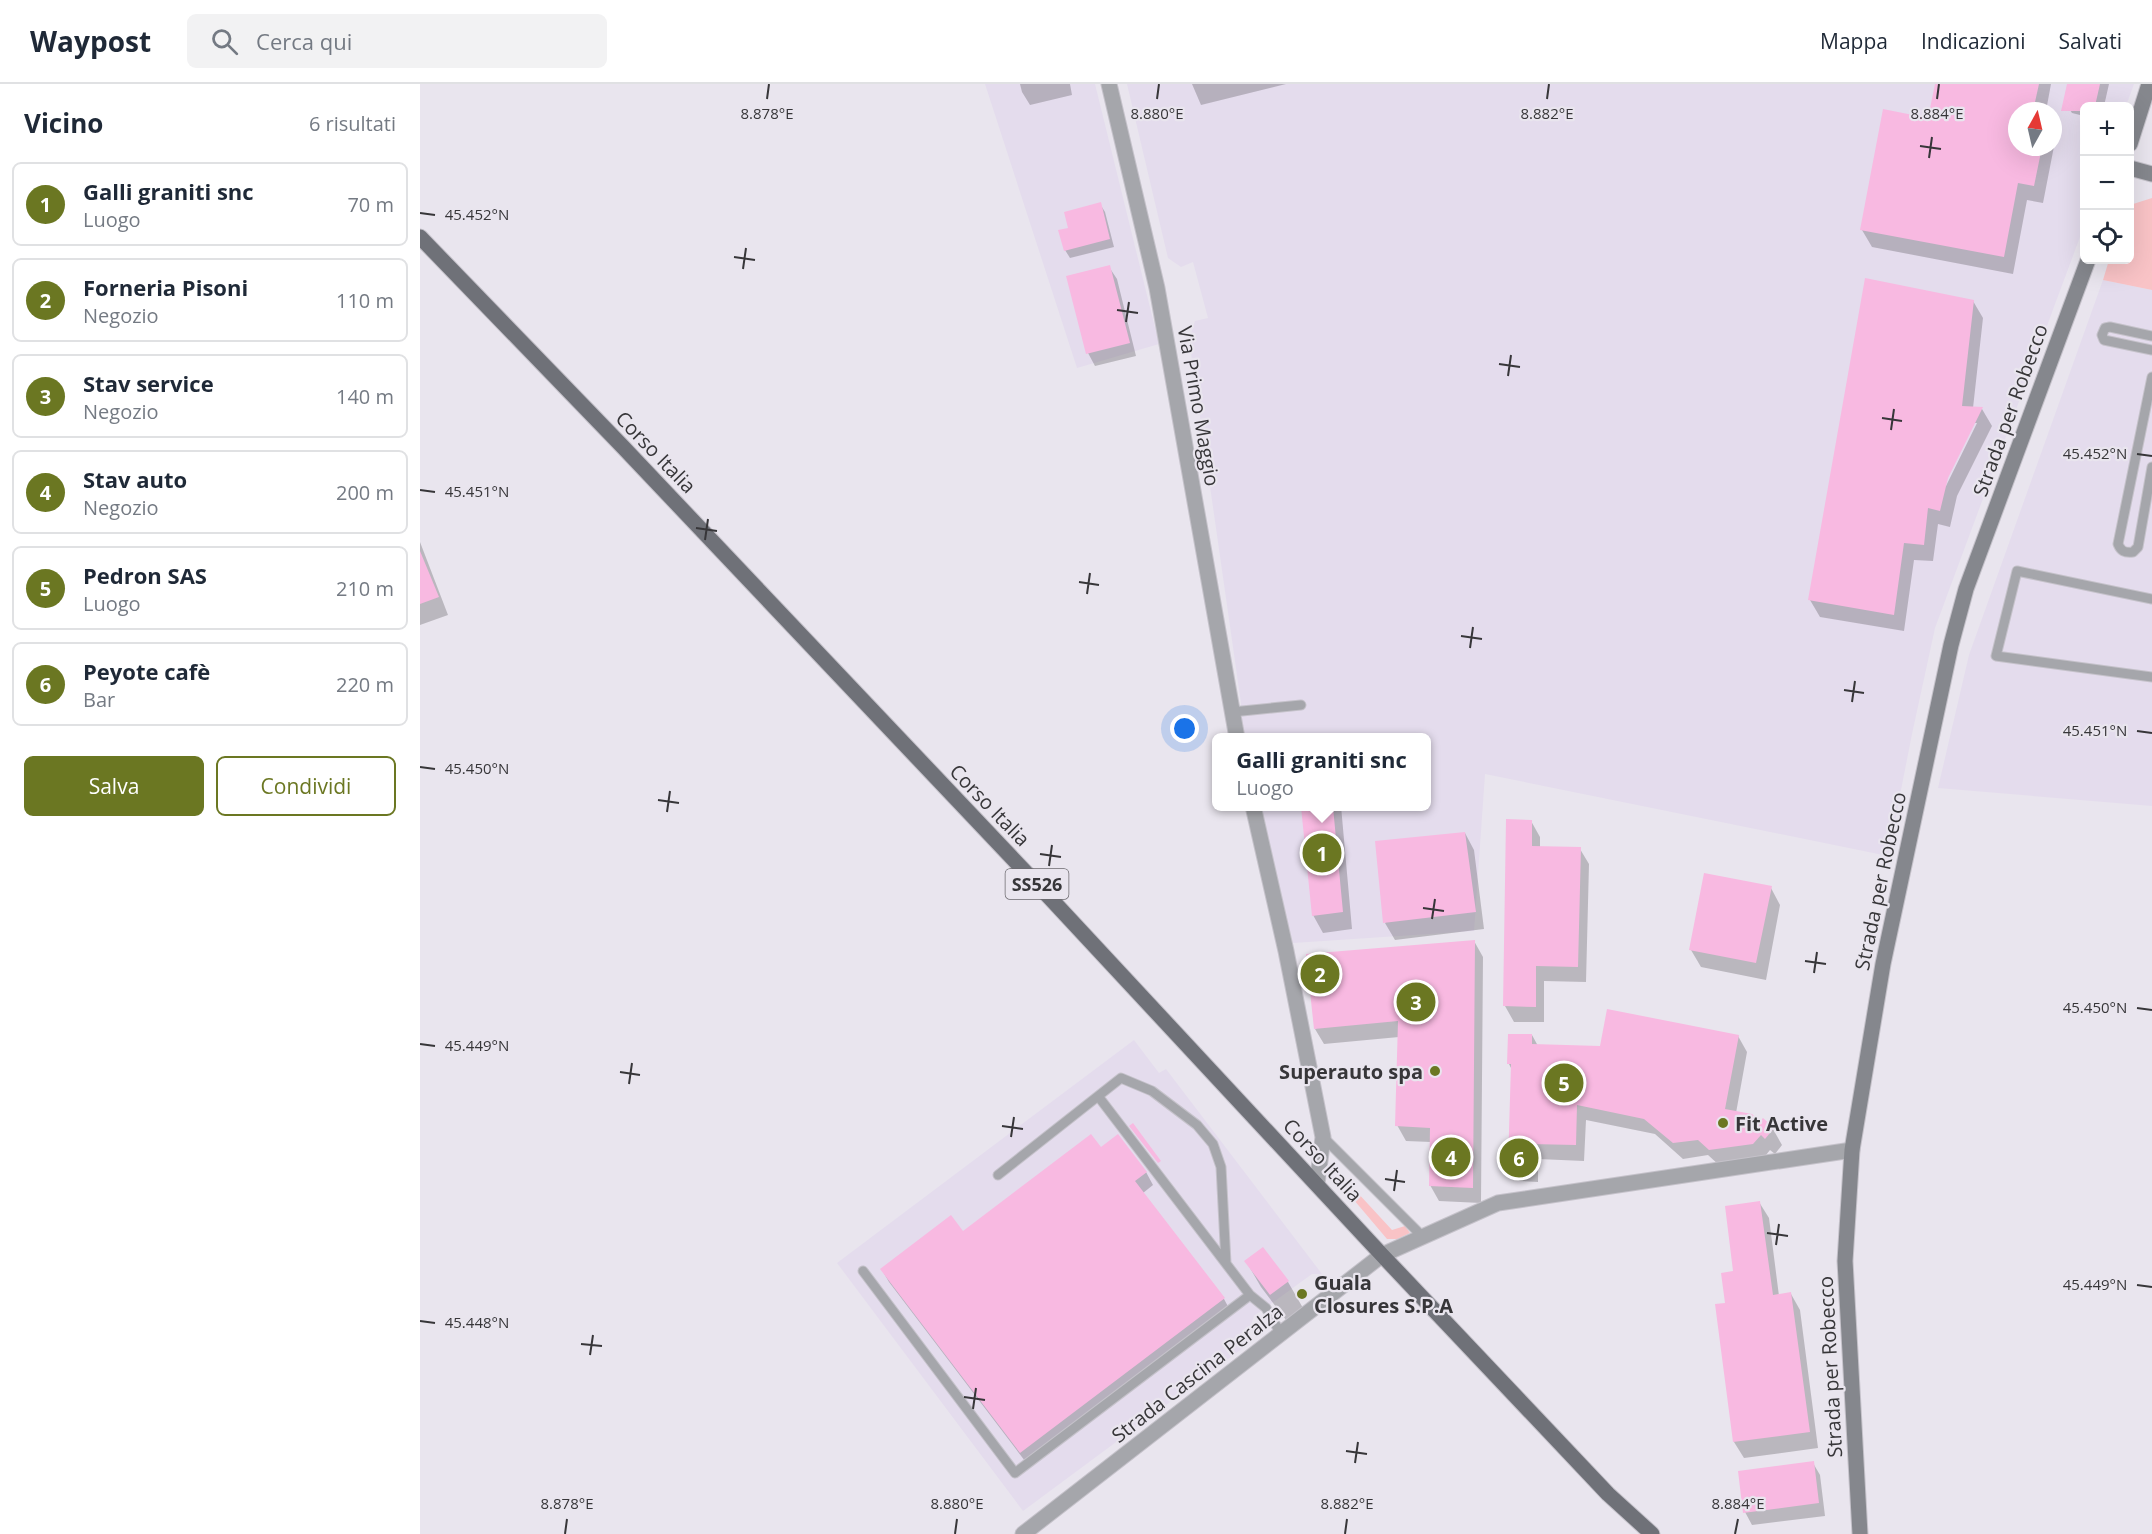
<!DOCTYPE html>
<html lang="it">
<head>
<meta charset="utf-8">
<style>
  :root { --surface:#fff; --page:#f2f2f3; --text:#1f2937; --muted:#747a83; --line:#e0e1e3; --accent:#6b7722 }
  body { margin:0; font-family:"Open Sans",sans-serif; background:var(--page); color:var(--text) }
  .controls { position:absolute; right:18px; top:18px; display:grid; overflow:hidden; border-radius:9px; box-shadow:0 6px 24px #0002 }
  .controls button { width:54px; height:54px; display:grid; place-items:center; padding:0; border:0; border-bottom:2px solid var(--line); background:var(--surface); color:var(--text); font:30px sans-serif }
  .compass { position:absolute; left:1588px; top:18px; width:54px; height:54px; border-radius:50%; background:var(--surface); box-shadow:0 6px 24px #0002; rotate:8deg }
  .you { position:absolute; left:765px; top:645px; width:21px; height:21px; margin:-15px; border:4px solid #fff; border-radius:50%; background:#1a73e8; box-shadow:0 0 0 9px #1a73e833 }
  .badge { display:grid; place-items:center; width:39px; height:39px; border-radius:50%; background:var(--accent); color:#fff; font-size:20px; font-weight:700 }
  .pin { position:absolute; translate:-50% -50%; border:3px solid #fff; box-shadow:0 2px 6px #0006 }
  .popup { position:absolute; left:792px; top:649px; width:219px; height:78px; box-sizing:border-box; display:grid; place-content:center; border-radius:9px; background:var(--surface); filter:drop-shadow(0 2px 4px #0005); font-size:20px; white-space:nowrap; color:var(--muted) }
  .popup b { font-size:22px; color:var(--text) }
  .popup::after { content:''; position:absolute; left:50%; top:100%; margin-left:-12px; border:12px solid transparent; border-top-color:var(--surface) }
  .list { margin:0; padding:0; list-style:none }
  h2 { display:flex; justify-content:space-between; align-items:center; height:78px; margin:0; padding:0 24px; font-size:26px }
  h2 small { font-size:20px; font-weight:400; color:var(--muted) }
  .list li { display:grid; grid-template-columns:39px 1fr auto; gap:18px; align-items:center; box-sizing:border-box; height:84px; margin:0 12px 12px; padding:0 12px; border:2px solid var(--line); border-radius:9px }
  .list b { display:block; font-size:22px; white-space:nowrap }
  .list p { margin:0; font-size:20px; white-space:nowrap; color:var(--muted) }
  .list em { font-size:20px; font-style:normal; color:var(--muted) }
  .actions { display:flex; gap:12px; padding:18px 24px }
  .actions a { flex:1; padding:14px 0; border:2px solid var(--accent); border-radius:9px; text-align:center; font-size:21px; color:var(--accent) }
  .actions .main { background:var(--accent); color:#fff }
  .icon { flex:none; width:33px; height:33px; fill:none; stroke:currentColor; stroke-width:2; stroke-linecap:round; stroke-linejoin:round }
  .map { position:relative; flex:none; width:1732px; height:1450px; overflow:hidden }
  header { display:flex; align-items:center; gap:36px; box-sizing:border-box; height:84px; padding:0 30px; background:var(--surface); border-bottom:2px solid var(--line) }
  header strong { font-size:28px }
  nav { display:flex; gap:33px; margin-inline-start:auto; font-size:21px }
  .search { width:420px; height:54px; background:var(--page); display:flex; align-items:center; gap:15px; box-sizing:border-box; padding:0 21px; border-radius:9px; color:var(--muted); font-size:22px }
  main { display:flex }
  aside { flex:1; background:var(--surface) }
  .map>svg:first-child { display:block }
  .built { fill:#e4dced; fill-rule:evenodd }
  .green { fill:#f9c3c6 }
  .shadow { fill:#0003; fill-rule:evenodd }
  .building { fill:#f8b9e1 }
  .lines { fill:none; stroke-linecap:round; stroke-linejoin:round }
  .lane-casing { stroke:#c5c2ca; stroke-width:11 }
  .street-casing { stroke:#c5c2ca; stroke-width:17 }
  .secondary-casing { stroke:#c5c2ca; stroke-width:17 }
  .primary-casing { stroke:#c5c2ca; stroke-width:17 }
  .lane { stroke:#a5a6ab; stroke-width:9 }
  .street { stroke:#a5a6ab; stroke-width:15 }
  .secondary { stroke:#85878d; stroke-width:15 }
  .primary { stroke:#6f7178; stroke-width:15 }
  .ticks { fill:none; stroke:#373639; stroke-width:2 }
  .poi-dot { fill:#6b7722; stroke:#e9e5ee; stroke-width:2 }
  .labels { text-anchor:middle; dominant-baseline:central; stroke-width:4.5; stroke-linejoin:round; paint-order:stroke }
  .shield { fill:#e9e5ee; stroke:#6c6a6f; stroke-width:1.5 }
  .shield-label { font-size:18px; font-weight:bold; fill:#373639 }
  .street-label { font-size:20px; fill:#373639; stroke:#e9e5ee }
  .poi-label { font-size:20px; font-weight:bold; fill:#373639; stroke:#e9e5ee; text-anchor:start }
  .ticks-label { font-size:15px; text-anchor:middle; fill:#373639; stroke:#e9e5ee; stroke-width:4.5; stroke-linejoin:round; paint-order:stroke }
</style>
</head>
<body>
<header>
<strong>Waypost</strong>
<div class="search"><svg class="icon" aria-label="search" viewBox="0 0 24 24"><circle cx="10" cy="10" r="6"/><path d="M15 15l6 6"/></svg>Cerca qui</div>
<nav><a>Mappa</a><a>Indicazioni</a><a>Salvati</a></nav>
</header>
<main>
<aside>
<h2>Vicino<small>6 risultati</small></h2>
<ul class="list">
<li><span class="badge">1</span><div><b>Galli graniti snc</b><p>Luogo</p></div><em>70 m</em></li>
<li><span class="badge">2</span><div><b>Forneria Pisoni</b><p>Negozio</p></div><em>110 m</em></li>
<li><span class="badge">3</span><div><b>Stav service</b><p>Negozio</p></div><em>140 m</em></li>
<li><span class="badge">4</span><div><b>Stav auto</b><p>Negozio</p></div><em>200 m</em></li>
<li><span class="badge">5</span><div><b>Pedron SAS</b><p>Luogo</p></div><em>210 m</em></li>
<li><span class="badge">6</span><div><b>Peyote cafè</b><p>Bar</p></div><em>220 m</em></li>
</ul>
<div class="actions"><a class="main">Salva</a><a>Condividi</a></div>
</aside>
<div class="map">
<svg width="1732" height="1450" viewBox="0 0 1732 1450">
  <rect width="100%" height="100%" fill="#e9e5ee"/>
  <path class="built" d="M565,0H675L739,260L657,284Z
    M707,0H1714L1706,22H1664V142L1515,544L1492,650L1468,772L1065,690L1054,847L873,859L838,723L1007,722V654L821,653V619L769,255L775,237L788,234L773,178L761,183L748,174ZM1597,27H1633V63H1597Z
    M1683,196L1732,206V722L1518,704L1549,571Z
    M714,956L739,989L746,985L902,1190H892L834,1232L823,1264L603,1427L417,1179Z"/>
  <path class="green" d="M1732,114V206L1683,196L1689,176H1710V121Z
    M924,1094L972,1146L985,1142L990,1149L977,1155H967L917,1096Z"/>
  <path class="shadow" d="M600,0H650L652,11L610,21L602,8Z
    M772,0H866L781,21Z
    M1516,0H1631L1626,27H1597V63H1633V39L1637,47L1623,119L1607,116L1593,190L1452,163L1442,146L1509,35Z
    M1648,0H1689L1684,22H1664V32L1652,29L1644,17Z
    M680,120L685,128L694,163L650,174L645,166L650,145Z
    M689,183L697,195L716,272L675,282L668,269Z
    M1553,217L1563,234L1553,324L1562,325L1572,342L1537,412L1530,443L1518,440L1513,477L1494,476L1484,547L1400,533L1390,516ZM1554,339H1557L1526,402L1523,400Z
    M0,458L28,531L0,541Z
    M882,722H921L932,845L903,849L893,831Z
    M1088,737H1111L1120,753V764L1160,765L1169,780L1166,898L1124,897V938H1094L1085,922Z
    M1045,749L1054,766L1064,845L975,856L965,839Z
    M1351,804L1360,821L1346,896L1281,883L1271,866Z
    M1054,857L1063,873L1061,1119L1019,1117L1010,1101L1011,1058L986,1057L977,1041L979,953L904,960L895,945Z
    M1112,951L1118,962L1181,963L1318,952L1327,968L1316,1029L1353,1045L1362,1061L1355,1070L1350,1066L1342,1076L1299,1081L1288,1071L1263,1075L1235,1050L1166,1036L1164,1077L1118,1075V1098L1099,1097L1090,1081L1092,986L1089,980Z
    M681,1065L726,1088L733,1101L723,1109L804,1215L811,1228L608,1381L469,1198L462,1186L543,1149Z
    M1339,1118L1349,1134L1359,1212L1371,1210L1380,1226L1398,1364L1324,1374L1314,1358L1315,1188Z
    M842,1165L868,1198L883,1224L866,1236L841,1203L826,1177Z
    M1393,1379L1400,1391L1405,1432L1332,1441L1325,1428Z"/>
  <path class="building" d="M1515,0H1619L1613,27H1597V63H1622L1614,102L1598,99L1584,173L1440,146L1463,25L1508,34Z
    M1647,0H1680L1675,22H1665V27H1641Z
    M681,118L690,155L644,167L638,146L648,144L644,128Z
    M690,181L710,259L666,270L646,192Z
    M1445,194L1554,216L1542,322L1563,323L1528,394L1520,427L1508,424L1504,461L1484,459L1474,531L1388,516Z
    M0,467L19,513L0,520Z
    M881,723H913L923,828L892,832Z
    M1086,735L1112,736V762L1161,763L1158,883L1116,882V923L1083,922Z
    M1045,748L1056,828L963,839L955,757Z
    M1284,789L1352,802L1336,879L1269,866Z
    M1055,856L1053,1104L1009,1102L1010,1044L975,1042L978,937L894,945L886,870Z
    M1187,925L1319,951L1305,1025L1332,1030L1340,1037L1343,1034L1354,1044L1345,1055L1341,1051L1333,1060L1289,1066L1278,1056L1253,1059L1224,1035L1157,1021L1156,1061L1110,1060L1109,1082L1088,1081L1091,980H1087L1088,950H1112V960L1180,962Z
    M713,1039L741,1077L738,1079L709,1042Z
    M671,1050L681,1063L698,1050L727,1088L715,1097L805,1214L600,1369L460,1185L531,1131L543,1147Z
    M1340,1117L1353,1211L1371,1208L1390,1348L1313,1358L1295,1220L1305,1219L1301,1189L1313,1187L1305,1122Z
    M843,1163L869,1197L850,1211L824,1177Z
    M1394,1377L1399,1419L1323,1429L1318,1387Z"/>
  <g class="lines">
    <defs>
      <path id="lane" d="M1732,252L1690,243L1685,244L1682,251L1684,256L1732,266
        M1732,293L1698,460C1701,467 1704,469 1713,468L1718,463L1732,383
        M1732,515L1597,487L1576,572L1732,593
        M812,628L881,621
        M678,1012L830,1211
        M903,1053L1002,1152
        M578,1091L701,994L732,1007L777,1041L793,1060L801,1083L806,1179
        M443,1187L595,1389L830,1211L846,1224L861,1250"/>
      <path id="street" d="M689,0L737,204L817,654
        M833,722L866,867L903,1053L897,1100
        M603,1450L962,1171L1078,1119L1432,1066"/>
      <path id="secondary" d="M1710,60L1729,0
        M1710,84L1732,90
        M1440,1450L1425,1177L1432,1066L1463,880L1531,561L1546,505L1668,176"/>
      <path id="primary" d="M0,153L203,363L631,815L962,1171L1188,1410L1232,1450"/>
    </defs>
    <use href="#lane" class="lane-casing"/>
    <use href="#street" class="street-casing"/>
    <use href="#secondary" class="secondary-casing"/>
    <use href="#primary" class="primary-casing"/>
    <use href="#lane" class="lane"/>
    <use href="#street" class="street"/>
    <use href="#secondary" class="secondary"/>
    <use href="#primary" class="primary"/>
  </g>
  <path class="ticks" d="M347,15L349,0M737,15L739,0M1127,15L1129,0M1517,15L1519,0M1500,62L1521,65M1509,74L1512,53M0,129L15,131M314,173L335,176M323,185L326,164M697,226L718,229M706,238L709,218M1079,280L1100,283M1088,292L1091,271M1462,334L1482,337M1471,346L1474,325M1717,370L1732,372M0,406L15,408M276,444L297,447M285,456L288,435M659,498L679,501M667,510L670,489M1041,552L1062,555M1050,564L1053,543M1424,606L1444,609M1432,618L1435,597M1717,647L1732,649M0,683L15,685M238,716L259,719M247,728L250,707M620,770L641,773M629,782L632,761M1003,824L1024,827M1012,835L1015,815M1385,877L1406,880M1394,889L1397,868M1717,924L1732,926M0,960L15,962M200,988L220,991M209,1000L212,979M582,1042L603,1045M591,1053L594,1033M965,1095L985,1098M974,1107L977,1086M1347,1149L1368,1152M1356,1161L1359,1140M1717,1201L1732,1203M0,1237L15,1239M161,1260L182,1262M170,1271L173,1251M544,1313L565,1316M553,1325L556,1304M926,1367L947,1370M935,1379L938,1358M145,1450L147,1435M535,1450L537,1435M925,1450L927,1435M1315,1450L1318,1435"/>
  <g class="poi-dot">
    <circle cx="1015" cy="987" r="6"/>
    <circle cx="1303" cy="1039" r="6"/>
    <circle cx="882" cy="1210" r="6"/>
  </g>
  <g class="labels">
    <rect class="shield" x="585.5" y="785" width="63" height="30" rx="4.5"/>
    <g class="shield-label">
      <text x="617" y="800">SS526</text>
    </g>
    <g class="street-label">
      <text transform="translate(779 322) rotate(80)">Via Primo Maggio</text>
      <text transform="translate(1590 326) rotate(-70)">Strada per Robecco</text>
      <text transform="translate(236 368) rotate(46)">Corso Italia</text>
      <text transform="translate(570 721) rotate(46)">Corso Italia</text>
      <text transform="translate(1460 797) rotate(-78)">Strada per Robecco</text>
      <text transform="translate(903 1076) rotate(47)">Corso Italia</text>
      <text transform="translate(1410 1283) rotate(-93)">Strada per Robecco</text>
      <text transform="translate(777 1289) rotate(-38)">Strada Cascina Peralza</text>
    </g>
    <g class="poi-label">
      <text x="1003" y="987" text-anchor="end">Superauto spa</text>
      <text x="1315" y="1039">Fit Active</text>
      <text x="894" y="1198">Guala<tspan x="894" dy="23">Closures S.P.A</tspan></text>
    </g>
  </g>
  <g class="ticks-label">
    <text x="347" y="35">8.878°E</text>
    <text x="737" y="35">8.880°E</text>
    <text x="1127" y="35">8.882°E</text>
    <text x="1517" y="35">8.884°E</text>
    <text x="57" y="136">45.452°N</text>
    <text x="1675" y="375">45.452°N</text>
    <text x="57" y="413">45.451°N</text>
    <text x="1675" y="652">45.451°N</text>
    <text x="57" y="690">45.450°N</text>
    <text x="1675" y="929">45.450°N</text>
    <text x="57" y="967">45.449°N</text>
    <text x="1675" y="1206">45.449°N</text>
    <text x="57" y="1244">45.448°N</text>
    <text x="147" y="1425">8.878°E</text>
    <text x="537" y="1425">8.880°E</text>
    <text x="927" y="1425">8.882°E</text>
    <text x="1318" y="1425">8.884°E</text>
  </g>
</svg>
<div class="controls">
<button>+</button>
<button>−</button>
<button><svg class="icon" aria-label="locate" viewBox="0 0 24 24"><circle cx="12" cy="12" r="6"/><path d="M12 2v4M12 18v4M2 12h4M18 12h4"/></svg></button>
</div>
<svg class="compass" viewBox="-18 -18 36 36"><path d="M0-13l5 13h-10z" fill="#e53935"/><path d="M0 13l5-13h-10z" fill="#747a83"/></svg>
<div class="you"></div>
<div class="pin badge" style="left:902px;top:769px">1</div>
<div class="popup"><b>Galli graniti snc</b>Luogo</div>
<div class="pin badge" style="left:900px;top:890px">2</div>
<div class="pin badge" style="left:996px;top:918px">3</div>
<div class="pin badge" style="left:1031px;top:1073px">4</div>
<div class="pin badge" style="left:1144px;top:999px">5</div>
<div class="pin badge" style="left:1099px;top:1074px">6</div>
</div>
</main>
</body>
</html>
